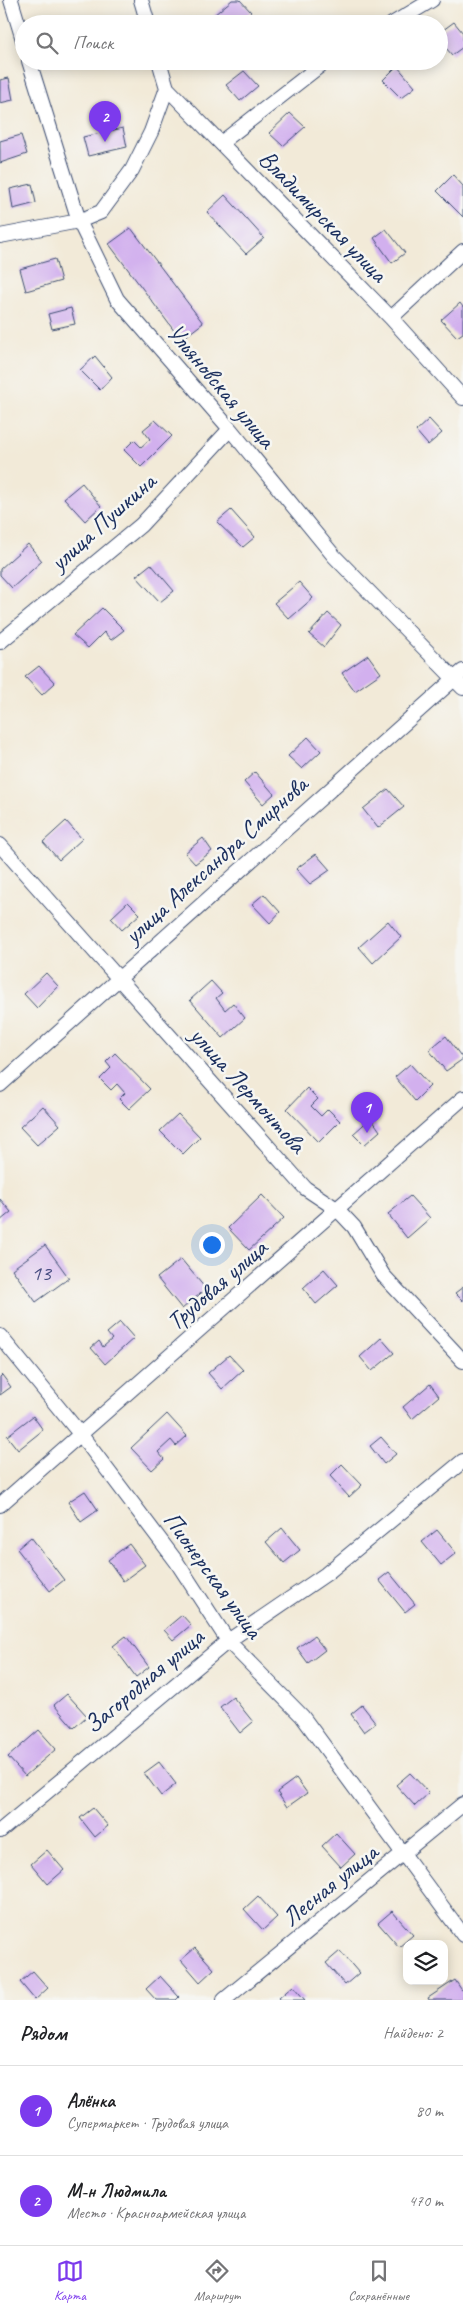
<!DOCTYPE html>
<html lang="ru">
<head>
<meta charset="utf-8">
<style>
  :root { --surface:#fff; --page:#f2f2f2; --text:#202124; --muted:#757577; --line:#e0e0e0; --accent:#7c3aed }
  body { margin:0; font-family:Caveat,sans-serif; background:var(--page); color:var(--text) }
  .controls { position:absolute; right:15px; bottom:15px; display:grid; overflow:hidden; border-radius:10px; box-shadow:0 2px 12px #0003 }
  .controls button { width:45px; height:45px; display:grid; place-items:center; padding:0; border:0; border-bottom:1px solid var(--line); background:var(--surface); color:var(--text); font:25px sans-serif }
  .you { position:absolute; left:211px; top:1244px; width:18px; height:18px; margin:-12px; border:4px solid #fff; border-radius:50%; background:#1a73e8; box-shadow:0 0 0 8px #1a73e833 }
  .badge { display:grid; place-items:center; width:32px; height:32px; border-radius:50%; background:var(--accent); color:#fff; font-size:16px; font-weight:700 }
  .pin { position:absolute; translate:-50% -41px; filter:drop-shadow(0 1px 2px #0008) }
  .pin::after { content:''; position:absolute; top:26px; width:18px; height:15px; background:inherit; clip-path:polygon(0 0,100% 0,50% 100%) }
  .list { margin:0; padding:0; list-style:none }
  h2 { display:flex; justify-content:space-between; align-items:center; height:65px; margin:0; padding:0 20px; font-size:21px }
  h2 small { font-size:16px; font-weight:400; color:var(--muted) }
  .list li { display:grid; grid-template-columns:32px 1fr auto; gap:15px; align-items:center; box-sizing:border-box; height:90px; padding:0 20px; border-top:1px solid var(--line) }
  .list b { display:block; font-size:19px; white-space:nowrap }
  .list p { margin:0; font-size:16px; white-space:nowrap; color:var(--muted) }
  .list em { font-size:16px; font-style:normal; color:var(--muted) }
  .icon { flex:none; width:28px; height:28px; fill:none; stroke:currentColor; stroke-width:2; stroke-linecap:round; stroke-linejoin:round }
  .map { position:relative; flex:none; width:463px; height:2000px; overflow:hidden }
  .search { position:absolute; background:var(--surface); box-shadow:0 2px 12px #0003; left:15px; right:15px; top:15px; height:55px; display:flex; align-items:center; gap:12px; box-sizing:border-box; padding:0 18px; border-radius:28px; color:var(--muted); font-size:19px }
  .sheet { height:245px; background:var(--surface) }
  nav { display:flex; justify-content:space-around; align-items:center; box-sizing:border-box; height:70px; border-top:1px solid var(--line); background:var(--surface); font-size:14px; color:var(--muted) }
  nav a { display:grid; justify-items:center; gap:2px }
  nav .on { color:var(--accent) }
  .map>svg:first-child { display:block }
  .building { fill:#d2b0ee }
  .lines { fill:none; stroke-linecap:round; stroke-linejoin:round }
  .minor-casing { stroke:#3b4b70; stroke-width:16 }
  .minor { stroke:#fff; stroke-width:14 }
  .labels { text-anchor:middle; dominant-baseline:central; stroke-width:5; stroke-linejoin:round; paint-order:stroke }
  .number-label { font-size:22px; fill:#494f82 }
  .street-label { font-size:25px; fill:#1b2f5e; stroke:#f6f6f2 }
</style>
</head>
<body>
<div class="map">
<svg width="463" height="2000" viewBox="0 0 463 2000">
  <rect width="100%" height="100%" fill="#f6f6f2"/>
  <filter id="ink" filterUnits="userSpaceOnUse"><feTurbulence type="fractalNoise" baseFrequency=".02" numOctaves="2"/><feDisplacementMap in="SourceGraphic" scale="10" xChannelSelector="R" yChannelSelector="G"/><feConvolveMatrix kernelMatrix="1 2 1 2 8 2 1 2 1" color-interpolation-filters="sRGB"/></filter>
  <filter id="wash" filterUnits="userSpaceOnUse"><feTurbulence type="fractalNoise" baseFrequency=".0096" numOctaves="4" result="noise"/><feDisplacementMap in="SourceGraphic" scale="20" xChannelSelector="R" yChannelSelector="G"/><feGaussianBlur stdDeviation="1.12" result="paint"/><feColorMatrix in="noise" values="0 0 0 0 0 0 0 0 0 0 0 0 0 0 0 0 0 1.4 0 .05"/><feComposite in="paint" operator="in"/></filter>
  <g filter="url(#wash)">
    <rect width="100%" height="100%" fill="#f2ead8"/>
    <g id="blocks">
      <path class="building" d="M232,0H240L251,12L237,24H221L214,15Z
        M454,22L463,33V47L452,55L439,40V33Z
        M397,66L415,87L401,98L383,80Z
        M244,71L258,86L240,101L226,85Z
        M9,78L13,100L0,103V80Z
        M290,113L305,127L283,146L269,133Z
        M123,128L127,147L88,156L83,137Z
        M21,135L27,154L0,163V141Z
        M453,175L463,186V217L437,191Z
        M32,184L36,203L13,209L10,189Z
        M225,195L264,238L246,254L207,212Z
        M131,228L203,323L181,340L109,244Z
        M386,229L405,253L392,263L374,238Z
        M55,259L61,281L26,291L20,269Z
        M460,303L463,307V333L457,337L441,320Z
        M71,308L75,324L52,329L48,314Z
        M95,356L112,377L100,390L80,370Z
        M429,419L442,433L428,445L416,431Z
        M155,420L172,436L141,467L124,450L134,440L141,447L150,439L143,430Z
        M82,483L101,506L85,521L64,498Z
        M231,510L255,537L243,547L217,522Z
        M28,544L42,561L12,588L0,575V569Z
        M151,564L174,591L160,602L136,576Z
        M299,582L313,598L289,619L274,603Z
        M102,608L124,630L111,640L104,632L88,648L73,635Z
        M328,613L341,625L324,647L309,634Z
        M368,655L381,673L355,691L342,673Z
        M39,666L55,683L42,695L25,677Z
        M308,737L321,751L302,769L288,756Z
        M255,772L274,794L263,804L244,782Z
        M388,789L404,807L378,828L363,809Z
        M66,821L82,839L59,860L43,842Z
        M203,838L212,851L195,864L185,853Z
        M316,854L330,870L310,884L296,869Z
        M264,894L280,912L270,923L252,904Z
        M128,902L140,914L122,930L111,918Z
        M388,921L401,937L373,963L359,947Z
        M46,973L58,986L37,1008L24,994Z
        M211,981L222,993L216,998L225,1010L233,1003L245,1018L223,1038L190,1000Z
        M446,1036L463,1059L446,1071L429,1050Z
        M115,1053L150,1089L129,1109L119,1099L125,1093L117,1084L111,1090L100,1079L111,1068L106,1062Z
        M410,1064L430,1086L415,1101L395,1077Z
        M307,1088L318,1099L311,1106L321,1116L328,1109L340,1121L319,1142L287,1109Z
        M43,1106L60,1125L37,1145L20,1127Z
        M178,1114L200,1137L183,1154L160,1131Z
        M371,1118L380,1131L364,1145L353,1134Z
        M262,1195L284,1218L249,1250L228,1228Z
        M410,1196L430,1218L407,1238L388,1214Z
        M0,1199L11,1212L0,1221Z
        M45,1245L69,1278L36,1302L12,1269Z
        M181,1259L206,1289L182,1309L157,1278Z
        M324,1269L338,1285L316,1304L303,1288Z
        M463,1287V1301L455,1293Z
        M120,1322L134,1338L105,1364L91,1348L99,1341L103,1347L112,1339L107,1333Z
        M381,1338L394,1353L372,1371L360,1357Z
        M229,1355L243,1370L222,1389L208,1373Z
        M2,1375L11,1387L0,1395V1377Z
        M430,1384L439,1396L412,1419L403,1407Z
        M167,1414L187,1436L176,1446L171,1440L158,1452L164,1459L152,1470L131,1448Z
        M33,1416L43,1430L18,1450L7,1436Z
        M381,1437L396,1454L384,1464L370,1446Z
        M342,1464L362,1485L349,1497L330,1476Z
        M85,1491L98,1510L81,1522L68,1502Z
        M282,1528L300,1550L284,1563L266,1542Z
        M437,1530L456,1553L441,1565L422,1542Z
        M31,1537L64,1580L50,1591L17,1549Z
        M129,1544L145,1565L123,1581L108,1560Z
        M389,1572L415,1604L405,1612L379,1580Z
        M182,1615L191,1625L173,1640L164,1630Z
        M126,1636L149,1667L136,1677L113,1646Z
        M314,1636L325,1650L308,1663L297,1648Z
        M67,1694L87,1716L74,1728L54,1705Z
        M233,1697L253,1722L240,1733L220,1707Z
        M362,1705L376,1723L364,1732L351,1714Z
        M39,1730L56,1749L25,1776L8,1757Z
        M159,1762L176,1784L161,1796L144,1773Z
        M410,1773L429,1793L415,1806L396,1785Z
        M296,1778L307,1793L287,1807L277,1792Z
        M93,1808L108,1826L95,1837L80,1818Z
        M336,1833L355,1854L341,1867L322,1846Z
        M47,1850L64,1870L48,1884L31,1864Z
        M258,1896L277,1917L263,1930L244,1909Z
        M392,1911L413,1935L399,1947L378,1923Z
        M195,1948L214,1969L200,1982L181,1960Z
        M340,1951L359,1973L345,1985L326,1963Z
        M33,1971L48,1988L35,2000L20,1982Z
        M160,1976L179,1997L176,2000H156L146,1989Z
        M455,1980L463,1992V2000H429L428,1998Z
        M293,1986L305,2000H281L279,1998Z"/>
    </g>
  </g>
  <g filter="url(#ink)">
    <use href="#blocks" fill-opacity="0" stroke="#3b4b70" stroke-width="1"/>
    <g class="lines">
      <defs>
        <path id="minor" d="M11,0L24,43
          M141,0L148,24
          M392,24L432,0
          M29,61L79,221L117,299L230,429L334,556L463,688
          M159,61L167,88L391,318L463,398
          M221,143L326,61
          M0,236L79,221L101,212L132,170L151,132L167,88
          M391,318L463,251
          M0,642L141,525L230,429
          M0,845L305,1188L338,1210L354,1227L383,1275L463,1361
          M0,1085L463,671
          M0,1336L81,1435L176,1561L228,1641L302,1716L463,1935
          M0,1505L463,1098
          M0,1831L228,1641L326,1574L463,1461
          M224,2000L463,1804"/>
      </defs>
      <use href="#minor" class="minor-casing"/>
      <use href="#minor" class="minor"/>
    </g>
  </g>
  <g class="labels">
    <g class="number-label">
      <text x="41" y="1273">13</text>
    </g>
    <g class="street-label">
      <text transform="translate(323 216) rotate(46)">Владимирская улица</text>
      <text transform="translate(221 386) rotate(50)">Ульяновская улица</text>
      <text transform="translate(103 522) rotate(-42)">улица Пушкина</text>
      <text transform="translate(216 860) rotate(-42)">улица Александра Смирнова</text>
      <text transform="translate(248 1090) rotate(48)">улица Лермонтова</text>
      <text transform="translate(217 1285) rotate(-41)">Трудовая улица</text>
      <text transform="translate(213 1575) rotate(54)">Пионерская улица</text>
      <text transform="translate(144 1681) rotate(-40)">Загородная улица</text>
      <text transform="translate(330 1885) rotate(-39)">Лесная улица</text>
    </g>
  </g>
</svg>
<div class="controls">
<button><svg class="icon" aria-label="layers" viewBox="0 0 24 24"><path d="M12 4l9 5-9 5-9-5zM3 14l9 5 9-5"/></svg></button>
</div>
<div class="you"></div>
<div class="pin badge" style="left:367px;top:1133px">1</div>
<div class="pin badge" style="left:105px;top:142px">2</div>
<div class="search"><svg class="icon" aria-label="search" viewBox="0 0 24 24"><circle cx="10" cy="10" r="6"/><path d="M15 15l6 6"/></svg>Поиск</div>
</div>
<section class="sheet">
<h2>Рядом<small>Найдено: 2</small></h2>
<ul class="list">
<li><span class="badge">1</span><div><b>Алёнка</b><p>Супермаркет · Трудовая улица</p></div><em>80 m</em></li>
<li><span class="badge">2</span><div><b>М-н Людмила</b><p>Место · Красноармейская улица</p></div><em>470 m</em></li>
</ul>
</section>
<nav>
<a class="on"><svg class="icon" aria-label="map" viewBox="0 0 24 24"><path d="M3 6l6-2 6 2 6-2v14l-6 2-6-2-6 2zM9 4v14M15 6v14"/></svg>Карта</a>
<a><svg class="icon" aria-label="directions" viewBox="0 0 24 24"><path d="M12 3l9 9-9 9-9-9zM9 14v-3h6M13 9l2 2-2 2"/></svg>Маршрут</a>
<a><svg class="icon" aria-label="saved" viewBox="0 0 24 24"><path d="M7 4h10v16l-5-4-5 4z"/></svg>Сохранённые</a>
</nav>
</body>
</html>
